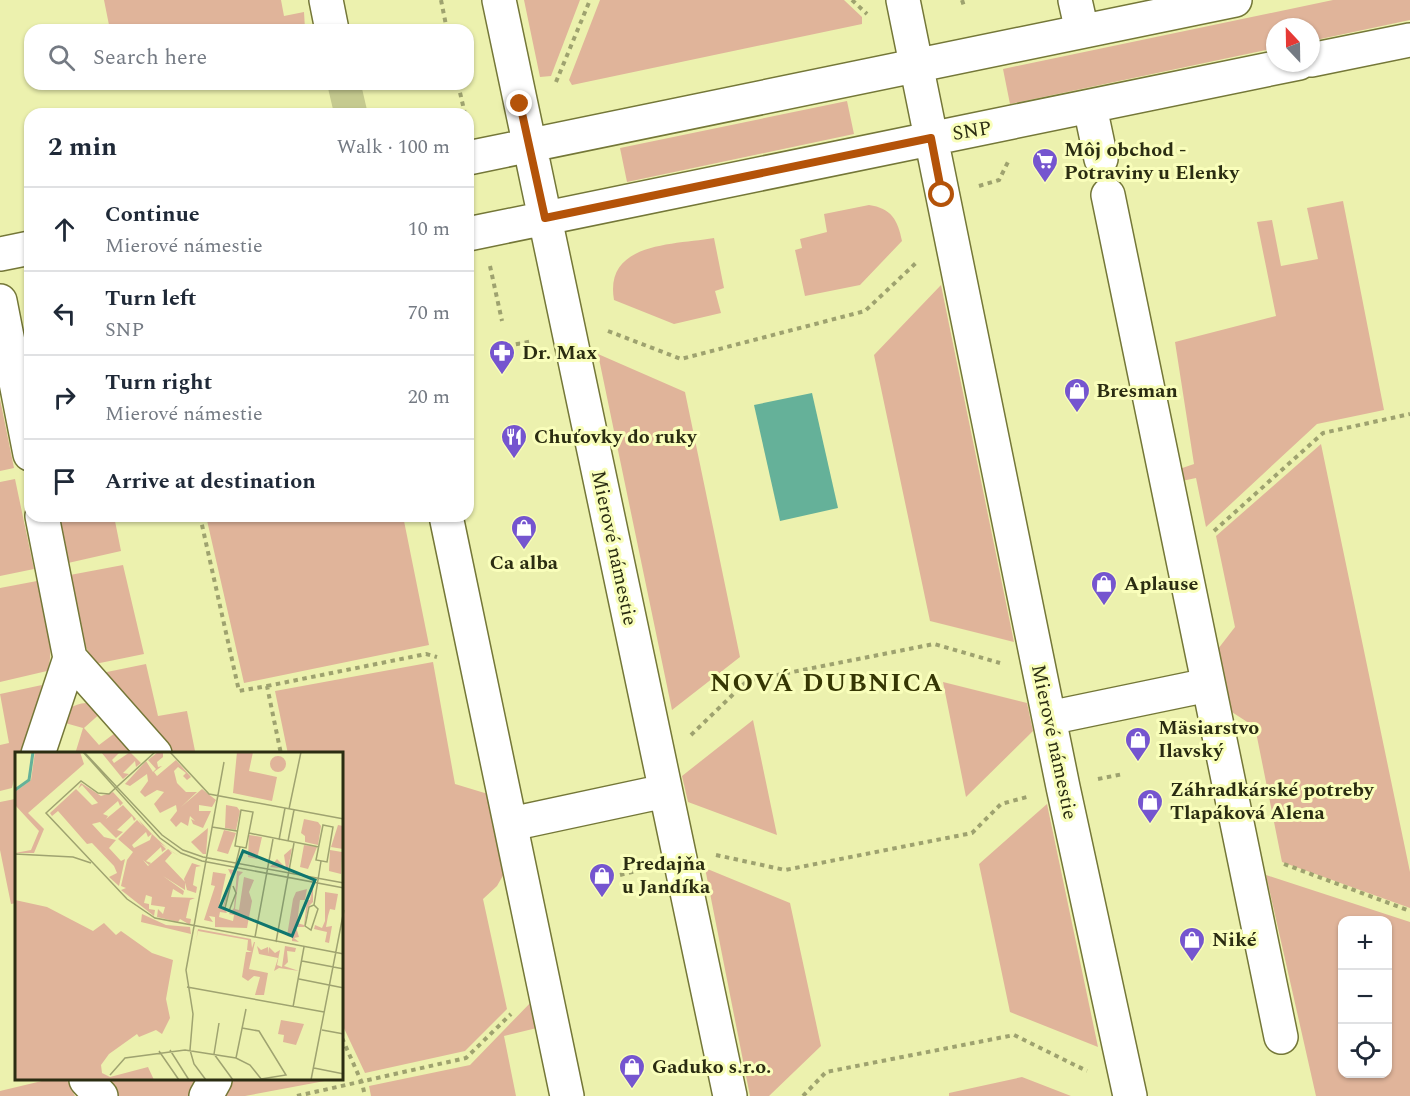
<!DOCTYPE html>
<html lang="en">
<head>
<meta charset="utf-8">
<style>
  :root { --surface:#fff; --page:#f2f2f3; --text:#1f2937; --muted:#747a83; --line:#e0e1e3 }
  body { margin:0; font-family:Spectral,serif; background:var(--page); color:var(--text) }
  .controls { position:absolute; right:18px; bottom:18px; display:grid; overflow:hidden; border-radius:12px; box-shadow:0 2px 4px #0004 }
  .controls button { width:54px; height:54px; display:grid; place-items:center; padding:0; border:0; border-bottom:2px solid var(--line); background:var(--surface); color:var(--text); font:30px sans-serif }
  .compass { position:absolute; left:1266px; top:18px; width:54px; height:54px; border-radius:50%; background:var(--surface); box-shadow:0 2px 4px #0004; rotate:338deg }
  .stop { position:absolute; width:18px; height:18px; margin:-14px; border:4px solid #b45309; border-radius:50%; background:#fff }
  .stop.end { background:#b45309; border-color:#fff; box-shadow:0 2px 6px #0008 }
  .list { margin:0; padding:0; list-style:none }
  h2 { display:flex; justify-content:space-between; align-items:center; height:78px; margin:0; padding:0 24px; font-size:26px }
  h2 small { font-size:20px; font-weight:400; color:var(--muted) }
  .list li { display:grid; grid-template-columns:39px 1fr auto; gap:18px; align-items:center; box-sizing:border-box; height:84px; padding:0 24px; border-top:2px solid var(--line) }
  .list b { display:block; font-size:22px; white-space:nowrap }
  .list p { margin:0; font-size:20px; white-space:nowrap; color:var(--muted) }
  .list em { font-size:20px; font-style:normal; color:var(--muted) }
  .icon { flex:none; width:33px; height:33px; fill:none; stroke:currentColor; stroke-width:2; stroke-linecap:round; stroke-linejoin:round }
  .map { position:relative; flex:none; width:1410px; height:1096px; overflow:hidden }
  .search { position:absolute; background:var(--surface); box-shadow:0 2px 4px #0004; left:24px; top:24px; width:450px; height:66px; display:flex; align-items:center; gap:15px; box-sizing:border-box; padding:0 21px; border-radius:18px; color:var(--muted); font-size:22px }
  .panel { position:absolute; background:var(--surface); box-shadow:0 2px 4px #0004; left:24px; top:108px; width:450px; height:414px; border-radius:18px }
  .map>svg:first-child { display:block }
  .green { fill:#e0b49a; fill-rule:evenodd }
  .water { fill:#65b199 }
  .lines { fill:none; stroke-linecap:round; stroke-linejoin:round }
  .minor-tunnel { stroke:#c5ca8f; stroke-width:33; stroke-dasharray:33 16; stroke-linecap:butt }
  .minor-casing { stroke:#747738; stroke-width:36 }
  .path { stroke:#9ea26f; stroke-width:4; stroke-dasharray:4.5 4.5; stroke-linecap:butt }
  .minor { stroke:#fff; stroke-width:33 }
  .route { stroke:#b45309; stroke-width:8 }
  .labels { text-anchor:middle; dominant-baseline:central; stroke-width:6; stroke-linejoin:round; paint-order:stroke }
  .street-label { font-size:20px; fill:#2b2d12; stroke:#f9febb }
  .poi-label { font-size:20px; font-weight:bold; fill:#2b2d12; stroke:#f9febb; text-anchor:start }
  .district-label { font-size:26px; font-weight:bold; letter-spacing:1.5px; fill:#363704; stroke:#f9febb }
  .inset-river { fill:none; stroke:#65b199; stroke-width:3 }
  .inset-road { fill:none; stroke:#9fa370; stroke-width:1.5 }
  .view { fill:#0f766e; fill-opacity:0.15; stroke:#0f766e; stroke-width:3 }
  .inset-edge { fill:none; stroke:#2b2d12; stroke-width:3 }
</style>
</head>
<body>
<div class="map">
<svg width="1410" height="1096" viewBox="0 0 1410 1096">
  <rect width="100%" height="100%" fill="#ecf1ae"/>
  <path class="green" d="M104,0H281L284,16L304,12L305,29L110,30Z
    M524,0H580L551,76L540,77Z
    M600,0H844L862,17V24L572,85L569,80Z
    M1333,0H1410V20L1311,41V27H1275V48L1010,104L1003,69Z
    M847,101L854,134L627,182L620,148Z
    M1343,201L1384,410L1317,424L1206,527L1196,478L1168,484L1165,474L1194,464L1175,342L1276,316L1257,222L1272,220L1281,266L1318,259L1307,208Z
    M869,205C891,208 898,220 902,241L860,285L805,296L795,250L802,248L800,239L827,232L824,214Z
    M714,238L724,288L715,291L721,313L674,324L614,300C604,242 673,245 714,238Z
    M941,285L1014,642L930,621L874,355Z
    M598,354L685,392L740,657L672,710Z
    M0,399L14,468L0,471Z
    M1321,444L1410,872V908L1282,862L1255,727L1221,705L1211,658L1235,627L1216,536Z
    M15,479L34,569L0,576V482Z
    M59,516H114L121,551L68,563Z
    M206,516H403L429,645L244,683Z
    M123,565L144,654L95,664L83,642L70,575Z
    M37,581C41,605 57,649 47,671L0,682V588Z
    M433,662L455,784L488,794L505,872L497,886L483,899L507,1009L465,1051L365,1073L342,1024V754H288L275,691Z
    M146,664L158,716L187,711L195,751L170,754L102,673Z
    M943,682L1027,703L1033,731L966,797Z
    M42,685L22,754H16V772L12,788L0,791V745L9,743L0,694Z
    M86,703L103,711L84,728L99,745L119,730L139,754H75L83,728L58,721C65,710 73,704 86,703Z
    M753,720L777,835L688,802L682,776Z
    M15,799L16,903L11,904L0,850V802Z
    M1047,804L1098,1047L1010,1012L979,864Z
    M705,868L790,903L821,1046L769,1096H750Z
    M1266,875L1410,922V1096H1316ZM1342,920H1388V1074H1342Z
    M535,998L541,1027L504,1036L516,1096H371L369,1086L470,1065Z
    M1022,1077L1071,1096H949V1093Z
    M46,1080H67L75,1096H0V1091Z
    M98,1080H205L192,1096H110Z
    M234,1080H330L245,1096H225Z"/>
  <path class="water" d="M812,393L838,508L780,521L754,405Z"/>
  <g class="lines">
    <path class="minor-tunnel" d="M344,84L351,114"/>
    <defs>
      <path id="minor" d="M326,0L332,30
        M499,0L730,1096
        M903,0L1063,787L1130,1096
        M1075,0L1082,31
        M1311,60L1410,40
        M1090,107L1101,159
        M468,158L1235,0
        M1108,195L1281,1037
        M468,234L1299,63
        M0,254L30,248
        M0,301L30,454
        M446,516L567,1096
        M70,658L155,754
        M1049,718L1208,685
        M38,754L70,658L42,516
        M511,824L665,791
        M86,1080L101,1096
        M206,1096L215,1080"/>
    </defs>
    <use href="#minor" class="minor-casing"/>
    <path class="path" d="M441,0L447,30
      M852,0L867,14
      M962,0L964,6
      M556,82L590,0
      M458,84L465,114
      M979,186L999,180L1008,162
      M490,266L502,321
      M608,331L681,359L865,311L917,262
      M507,346L533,341
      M200,516L239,691L267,686L281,754
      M1214,531L1323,433L1410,414
      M267,686L426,654L437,657
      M691,735L747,681L934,644L1000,663
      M1098,779L1123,774
      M716,855L785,870L972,833L1001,804L1027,797
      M1284,864L1410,911
      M620,875L644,869
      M342,1038L362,1083L365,1096
      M297,1096L466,1058L511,1014
      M803,1096L826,1072L1014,1035L1087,1071"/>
    <use href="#minor" class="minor"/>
  </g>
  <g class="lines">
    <path class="route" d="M520,104L545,218L931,138L942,195"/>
  </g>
  <defs>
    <symbol id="supermarket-pin" viewBox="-11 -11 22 30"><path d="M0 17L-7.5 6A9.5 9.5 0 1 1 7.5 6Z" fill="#7555cf" stroke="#f9febb"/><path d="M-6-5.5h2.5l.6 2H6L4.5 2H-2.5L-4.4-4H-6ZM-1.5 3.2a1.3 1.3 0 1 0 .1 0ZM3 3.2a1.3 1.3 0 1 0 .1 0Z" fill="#fff"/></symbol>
    <symbol id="pharmacy-pin" viewBox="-11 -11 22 30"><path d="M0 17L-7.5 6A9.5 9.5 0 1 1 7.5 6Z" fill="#7555cf" stroke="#f9febb"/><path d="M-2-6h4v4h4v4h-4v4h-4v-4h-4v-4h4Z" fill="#fff"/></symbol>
    <symbol id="shop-pin" viewBox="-11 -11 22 30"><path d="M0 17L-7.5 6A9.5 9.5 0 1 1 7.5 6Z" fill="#7555cf" stroke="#f9febb"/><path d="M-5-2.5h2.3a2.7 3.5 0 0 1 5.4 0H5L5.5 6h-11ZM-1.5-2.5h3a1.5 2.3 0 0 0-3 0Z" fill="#fff"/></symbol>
    <symbol id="restaurant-pin" viewBox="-11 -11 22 30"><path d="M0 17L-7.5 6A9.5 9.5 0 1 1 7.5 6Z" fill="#7555cf" stroke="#f9febb"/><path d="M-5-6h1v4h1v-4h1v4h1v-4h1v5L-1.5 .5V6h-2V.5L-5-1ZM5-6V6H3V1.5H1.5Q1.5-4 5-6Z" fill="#fff"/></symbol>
  </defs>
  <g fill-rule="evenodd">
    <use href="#supermarket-pin" x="1030" y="146" width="30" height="40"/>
    <use href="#pharmacy-pin" x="487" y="338" width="30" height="40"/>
    <use href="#shop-pin" x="1062" y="376" width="30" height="40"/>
    <use href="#restaurant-pin" x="499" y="422" width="30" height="40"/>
    <use href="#shop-pin" x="509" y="513" width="30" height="40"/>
    <use href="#shop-pin" x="1089" y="569" width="30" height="40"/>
    <use href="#shop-pin" x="1123" y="725" width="30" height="40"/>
    <use href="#shop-pin" x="1135" y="787" width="30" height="40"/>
    <use href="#shop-pin" x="587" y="861" width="30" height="40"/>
    <use href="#shop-pin" x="1177" y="925" width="30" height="40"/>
    <use href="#shop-pin" x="617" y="1052" width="30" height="40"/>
  </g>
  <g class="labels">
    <g class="street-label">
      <text transform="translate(972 131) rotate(-9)">SNP</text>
      <text transform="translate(614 548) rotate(78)">Mierové námestie</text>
      <text transform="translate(1054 742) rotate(78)">Mierové námestie</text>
    </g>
    <g class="poi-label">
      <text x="1064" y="150">Môj obchod -<tspan x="1064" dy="23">Potraviny u Elenky</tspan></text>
      <text x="522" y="353">Dr. Max</text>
      <text x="1096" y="391">Bresman</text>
      <text x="534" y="437">Chuťovky do ruky</text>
      <text x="524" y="563" text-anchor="middle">Ca alba</text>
      <text x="1124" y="584">Aplause</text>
      <text x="1158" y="728">Mäsiarstvo<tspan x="1158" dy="23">Ilavský</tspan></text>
      <text x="1170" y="790">Záhradkárské potreby<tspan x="1170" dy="23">Tlapáková Alena</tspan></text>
      <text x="622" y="864">Predajňa<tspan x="622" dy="23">u Jandíka</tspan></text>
      <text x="1212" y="940">Niké</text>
      <text x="652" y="1067">Gaduko s.r.o.</text>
    </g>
    <g class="district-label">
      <text x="827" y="683">NOVÁ DUBNICA</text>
    </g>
  </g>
  <g transform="translate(15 752)">
    <rect width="328" height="328" fill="#ecf1ae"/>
    <path d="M20,0H65L69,12L13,61L29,77L19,101H0L16,98L24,79L0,53V40L16,28ZM86,0H105L97,8L99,11L115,0L126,11L121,15L120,9L108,21L114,22L108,27ZM143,0H148V5L142,10L143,15L147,14L139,20L142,24L161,8L176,25L172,28L168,24L171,21L163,15L159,19L162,31L171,40H182L166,55L187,37L201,48L197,55L184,53V59H196L188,76L178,72L176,67L180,69L175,64L173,74L166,70L161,75L155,68L162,59L161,53L145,61L139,52L149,40L142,38L130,45L125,40L133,29L132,22L115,34L110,32L131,9L138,20L141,17L133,8ZM222,0H238L234,19L262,25L257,49L218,41ZM255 12a8 8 0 1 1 16 0a8 8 0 1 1-16 0ZM66,31L86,44L98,40L108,51L105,54L103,49L88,62L93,64L91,67L108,53L121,67L119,69L117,64L102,78L108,80L101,86L85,70L77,72L89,85L101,88L94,96L106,109L110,107L104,134L94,125L102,121L99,114L77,91L72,92L43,59L37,64L35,61L61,37L77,53L83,51L67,33L63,37ZM211,53L222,55L225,59L221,78L210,76ZM123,67L137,82L133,85L131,80L117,93L119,96L135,88L137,82L152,96L145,91L151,97L147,100L146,95L131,109L136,111L134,113L128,108L133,114L153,97L164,104L154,98L157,101L150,109L170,130V138L148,124L169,139L168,143L158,137L156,145L180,146L175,148L171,166L176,167L175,173L165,167L163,170L142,165L143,157L148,162L150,155L136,153L137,145L131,143L129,151L134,152V157L140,158L139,164L106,138L111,136L106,134L112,108L118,100L103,87L122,68L128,74ZM289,67L303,70L306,74L303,93L290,90V84L286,81ZM323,73L328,74V97L316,95ZM193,76L191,102H188L176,90ZM209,78L221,81L213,102L202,99ZM234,83L247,85L242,107L233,105ZM289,93L302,95L293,117L285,115ZM277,96L273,117L255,115L262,107L271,116L269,103ZM315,98L327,100L326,122L314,119ZM177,111L186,114L181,115L178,133L182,135L181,141L172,138L169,127ZM213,117L220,118L209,155L212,161L205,160L204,165L218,169L219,163L214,162L219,156L222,119L228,120L224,124L220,157L224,158L229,125L239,128L234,140L237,149L232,176L200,175V165L194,164L198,170L189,168L200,134L196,133L198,120L211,122L204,154L208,155L216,123ZM298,133V150L293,155L289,175H281L284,185L279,186L284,190L277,189V185L272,184L278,147L281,140L292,137L290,148H285L282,171L289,173L292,148H295ZM310,140L323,142L320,158L315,157L313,164L311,175L317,174L314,191L310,190L312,180L299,177L300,173L307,176L310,169ZM0,148L32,155L78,179L89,171L101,183L106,179L137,201L158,208L151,247L155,266L147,282L141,278L124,285L122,282L94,302L86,313L87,321L95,325L133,315L139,328H0ZM127,162L151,173L175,175L176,182L126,170ZM183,177L236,187L237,196L239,190H240L234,217L253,221L249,243H240L245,225L239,224L233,229L227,225L231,200H237L232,198L233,188L183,179L181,189ZM242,194L246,198L253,195V202L254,195L260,201L265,198L262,213L267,215L270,194L281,196L280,200L272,199L273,210L269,214L284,219L264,216L259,219L263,206L244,202ZM266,268L289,272L281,293L268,290L269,283L263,282Z" fill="#e0b49a"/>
    <path class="inset-river" d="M0,38L14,28L18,0"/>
    <path class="inset-road" d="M68,0L145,86L166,101L187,109L329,136M140,0L94,42L83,41L66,29L31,61L112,147L140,166L329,202M155,0L194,42L329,67M70,1L147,83L168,98L188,105L329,131M274,57L286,0M226,58L238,60L231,96L220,94ZM308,73L318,75L312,110L301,108ZM197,75L222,79M234,81L304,95M264,88L270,56M273,89L279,58M0,102L58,105L76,111M299,153L303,157L296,178L290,174L294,155L299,153L306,109M214,159L210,156L225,95M214,159L221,141L218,134M240,185L258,87M261,190L279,91M287,209L329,217M284,227L329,236M172,235L309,260M278,255L289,195M227,276L244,279L271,323L246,327M307,278L329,282M155,298L174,328M144,299L164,328M199,302L218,328M199,302L204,271M221,306L231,257M299,316L329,322M95,323L110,306L170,298L221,306L235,313L247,328M191,328L179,312L175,298L178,262L171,218L209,10M296,328L329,158"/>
    <path class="view" d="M228,99L300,128L277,184L205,155Z"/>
    <rect width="328" height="328" class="inset-edge"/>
  </g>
</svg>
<div class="controls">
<button>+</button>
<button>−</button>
<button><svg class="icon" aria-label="locate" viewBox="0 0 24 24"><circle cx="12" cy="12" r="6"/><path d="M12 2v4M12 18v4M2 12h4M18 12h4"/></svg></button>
</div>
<svg class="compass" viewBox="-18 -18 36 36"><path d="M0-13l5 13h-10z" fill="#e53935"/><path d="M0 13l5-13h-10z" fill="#747a83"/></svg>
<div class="stop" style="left:942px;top:195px"></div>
<div class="stop end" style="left:520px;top:104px"></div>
<div class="search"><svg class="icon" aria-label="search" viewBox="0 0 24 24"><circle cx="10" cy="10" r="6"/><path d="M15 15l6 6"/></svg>Search here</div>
<section class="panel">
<h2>2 min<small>Walk · 100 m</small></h2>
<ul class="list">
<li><svg class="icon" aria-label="ahead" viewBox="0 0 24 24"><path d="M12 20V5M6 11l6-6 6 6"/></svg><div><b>Continue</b><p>Mierové námestie</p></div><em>10 m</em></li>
<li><svg class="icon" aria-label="left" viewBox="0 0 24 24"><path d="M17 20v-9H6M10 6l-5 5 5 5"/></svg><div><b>Turn left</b><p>SNP</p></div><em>70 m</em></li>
<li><svg class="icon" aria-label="right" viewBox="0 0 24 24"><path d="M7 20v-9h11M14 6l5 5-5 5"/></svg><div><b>Turn right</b><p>Mierové námestie</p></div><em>20 m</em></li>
<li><svg class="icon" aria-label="arrive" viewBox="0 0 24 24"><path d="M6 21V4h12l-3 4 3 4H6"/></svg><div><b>Arrive at destination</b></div></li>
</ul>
</section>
</div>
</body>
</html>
